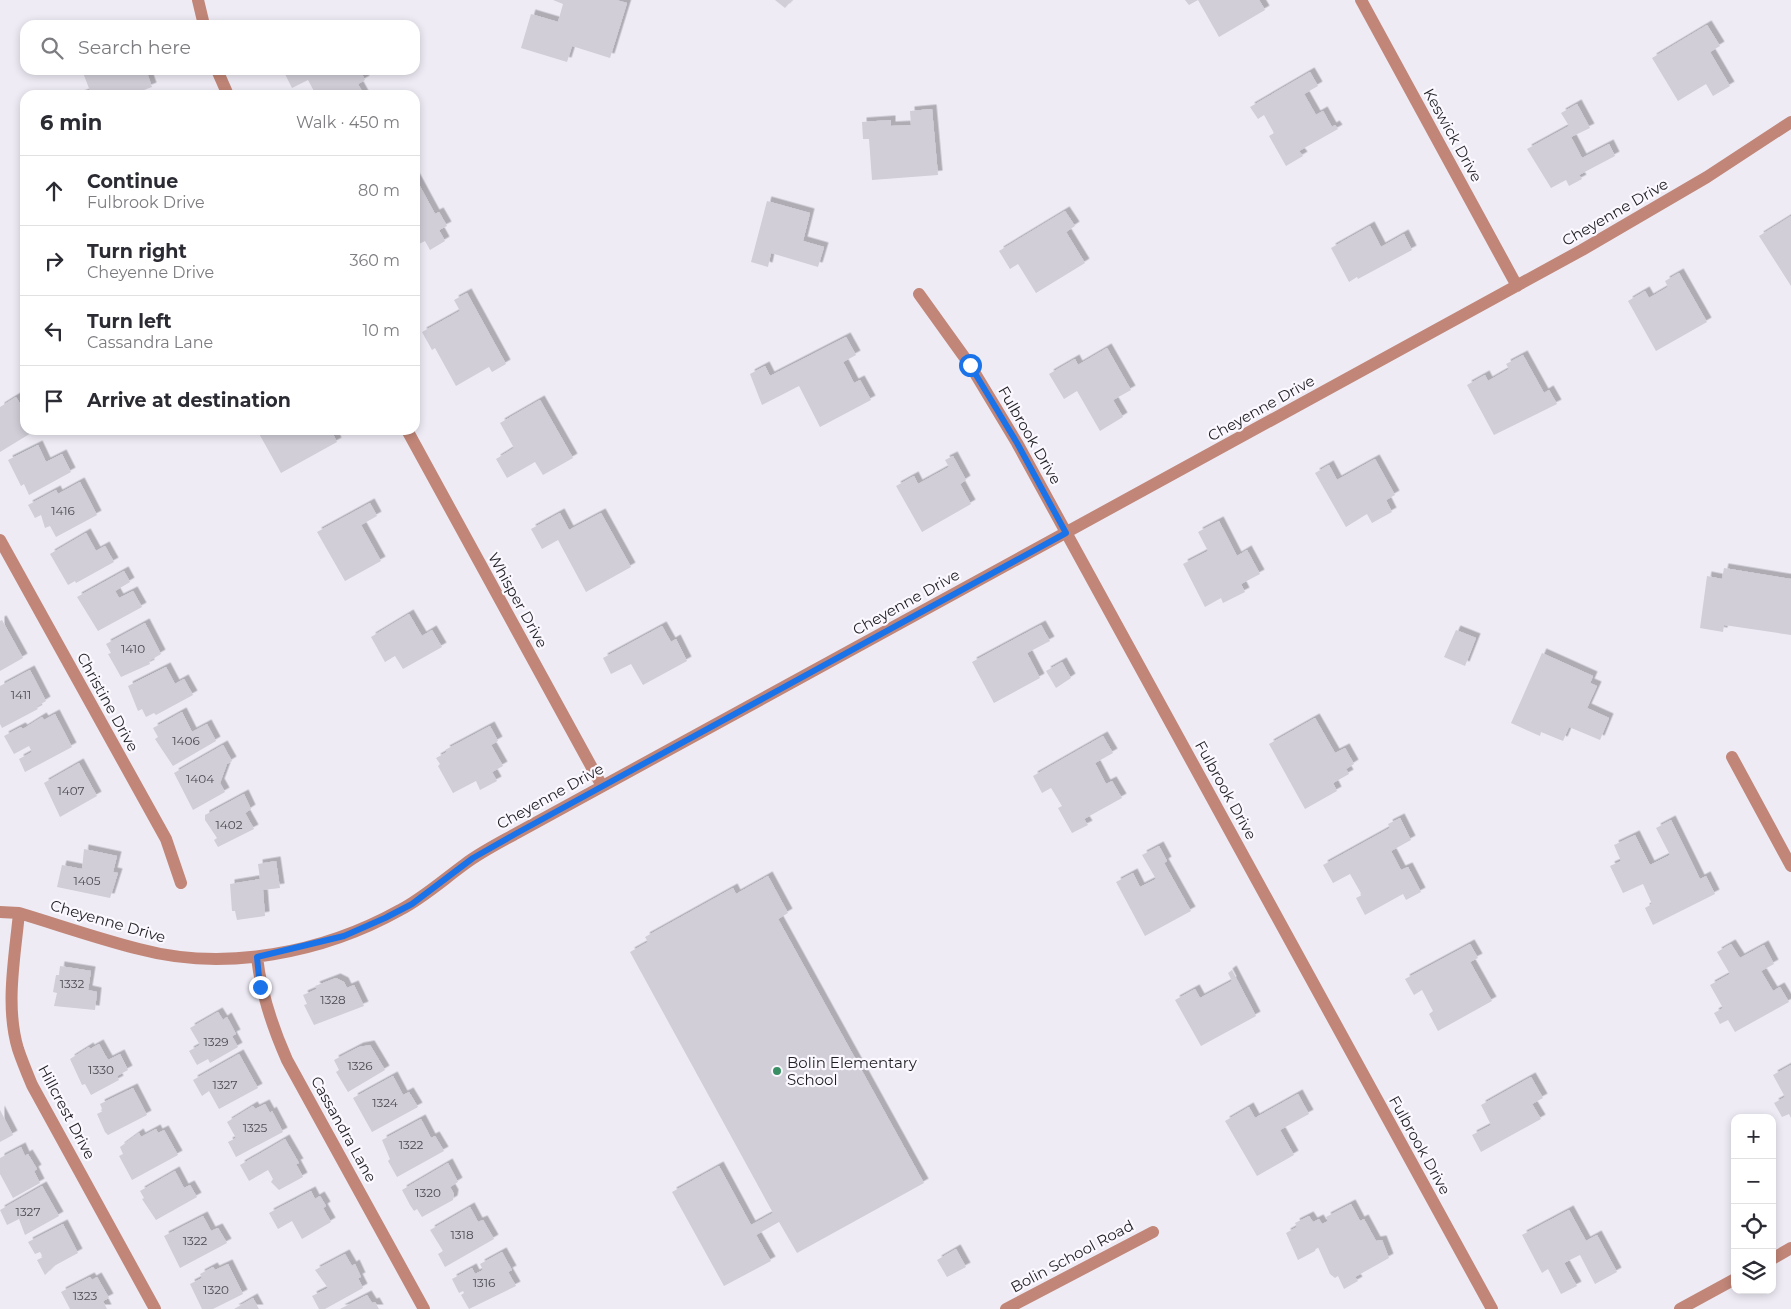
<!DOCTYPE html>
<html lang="en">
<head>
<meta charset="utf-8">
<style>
  :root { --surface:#fff; --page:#f7f7f7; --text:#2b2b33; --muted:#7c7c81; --line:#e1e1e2 }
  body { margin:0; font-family:Montserrat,sans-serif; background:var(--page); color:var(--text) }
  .controls { position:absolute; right:15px; bottom:15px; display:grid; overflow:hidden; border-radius:10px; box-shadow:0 2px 8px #0003 }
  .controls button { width:45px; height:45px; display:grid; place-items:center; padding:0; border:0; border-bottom:1px solid var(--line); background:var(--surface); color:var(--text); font:25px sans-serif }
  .stop { position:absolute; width:15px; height:15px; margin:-11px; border:4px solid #1a73e8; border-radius:50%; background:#fff }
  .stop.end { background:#1a73e8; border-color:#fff; box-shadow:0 1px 5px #0008 }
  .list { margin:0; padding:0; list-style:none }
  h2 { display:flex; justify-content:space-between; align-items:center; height:65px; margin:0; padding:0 20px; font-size:21px }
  h2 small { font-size:16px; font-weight:400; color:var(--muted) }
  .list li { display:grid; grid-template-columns:32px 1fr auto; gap:15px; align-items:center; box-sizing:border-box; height:70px; padding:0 20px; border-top:1px solid var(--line) }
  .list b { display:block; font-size:19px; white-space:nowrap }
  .list p { margin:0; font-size:16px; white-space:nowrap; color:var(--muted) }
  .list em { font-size:16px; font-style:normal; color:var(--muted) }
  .icon { flex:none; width:28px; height:28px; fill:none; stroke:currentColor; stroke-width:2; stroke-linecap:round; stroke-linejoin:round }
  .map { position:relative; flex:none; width:1791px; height:1309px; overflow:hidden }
  .search { position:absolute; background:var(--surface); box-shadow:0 2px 8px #0003; left:20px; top:20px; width:400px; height:55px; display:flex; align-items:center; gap:12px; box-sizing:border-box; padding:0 18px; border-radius:15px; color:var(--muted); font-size:19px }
  .panel { position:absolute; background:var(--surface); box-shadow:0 2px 8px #0003; left:20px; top:90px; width:400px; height:345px; border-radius:15px }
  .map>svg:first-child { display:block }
  .building { fill:#d1ced8; filter:url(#shadow) }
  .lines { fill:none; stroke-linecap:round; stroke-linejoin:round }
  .minor { stroke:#c18678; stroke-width:12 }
  .route { stroke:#1a73e8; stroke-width:6 }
  .poi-dot { fill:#398f63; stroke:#fbf9ff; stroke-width:2 }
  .labels { text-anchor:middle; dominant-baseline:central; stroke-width:4.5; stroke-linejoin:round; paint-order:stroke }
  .number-label { font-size:12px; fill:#4c4b50 }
  .street-label { font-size:15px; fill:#201f23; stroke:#fbf9ff }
  .poi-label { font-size:15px; fill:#201f23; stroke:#fbf9ff; text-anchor:start }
</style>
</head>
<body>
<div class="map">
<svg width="1791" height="1309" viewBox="0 0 1791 1309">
  <defs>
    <filter id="shadow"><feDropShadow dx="4.5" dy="-4.5" stdDeviation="0" flood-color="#0004"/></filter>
  </defs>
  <rect width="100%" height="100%" fill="#eeebf5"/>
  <path class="building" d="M553,0H616L627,3L610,58L572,46L567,62L521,48L531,14L558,22L563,4Z
    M775,0H792L785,8Z
    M1185,0H1259L1265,10L1219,37L1198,0L1189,5Z
    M1707,25L1720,46L1710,52L1730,86L1713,96L1706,84L1678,101L1652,58Z
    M82,70H139L140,73L146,70L152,87L131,95H80L90,91Z
    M294,70H360L365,80L358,84L364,95H316L308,80L292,88L285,74Z
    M1310,72L1318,86L1304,94L1316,115L1323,111L1332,127L1335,125L1338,129L1299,151L1303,156L1286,166L1269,136L1274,133L1264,115L1258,119L1250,107Z
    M1577,104L1590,128L1571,137L1582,158L1609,144L1615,156L1579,175L1582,179L1569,186L1566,180L1551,188L1527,149L1569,126L1561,113Z
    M932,109L938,175L872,180L869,139H863L862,122L891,120V126L911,125L910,111Z
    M415,177L435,214L439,212L447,226L439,230L445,241L430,250L425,241L415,246Z
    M767,201L810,213L803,241L824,247L818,267L771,253L768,267L751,262Z
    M1065,211L1075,226L1066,232L1085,263L1036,293L1018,264L1010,269L999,251Z
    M1791,216V286L1759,236Z
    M1370,226L1381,247L1404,234L1412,250L1358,279L1357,277L1349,282L1331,248Z
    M1679,273L1707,322L1656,351L1628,301L1645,291L1649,298L1668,287L1665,281Z
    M467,293L506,364L492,372L489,367L456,386L435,348L432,350L422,332L460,311L454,300Z
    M846,337L856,355L843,362L854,383L860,380L871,400L820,427L799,386L762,405L750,374L765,366L770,376Z
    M1107,348L1131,390L1113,400L1123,417L1100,431L1077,391L1064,399L1049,374L1075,359L1078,365Z
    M1523,355L1544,393L1549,390L1557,404L1494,435L1467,385L1485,375L1488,381L1509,369L1506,364Z
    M16,397L25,412V430H36L0,452V407Z
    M540,400L573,458L543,475L535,462L507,478L496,459L514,448L500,423Z
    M257,430H331L337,442L281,473Z
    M38,445L46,462L62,454L71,472L29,495L24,484L21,486L8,460Z
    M953,456L966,480L960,484L971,504L922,532L896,486L914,476L918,484L949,467L945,460Z
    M1375,459L1395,495L1386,500L1392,512L1372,523L1367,514L1346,527L1315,473L1329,465L1337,480Z
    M80,482L97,515L56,537L50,526L45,528L41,515L35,518L28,505L56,490L58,494Z
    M370,503L377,516L361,525L381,561L345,581L317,532Z
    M560,513L569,530L601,513L631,567L586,592L558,540L542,549L531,529Z
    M1219,521L1237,556L1247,550L1260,574L1241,584L1245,592L1223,603L1221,598L1205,607L1183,564L1208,551L1198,532Z
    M86,533L96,551L105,546L114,562L76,583L75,581L68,585L50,554Z
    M1724,568L1791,579V635L1724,625L1723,632L1700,628L1707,576L1722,579Z
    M124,571L130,582L115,591L119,598L133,591L142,607L98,631L77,597Z
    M409,614L422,636L432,630L442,647L403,669L395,656L385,662L371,637Z
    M2,620L23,658L0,671V621Z
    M145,623L161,654L149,661L150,664L121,677L108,654L111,653L106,644Z
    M1041,625L1050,641L1027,653L1040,678L994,703L972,662Z
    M662,626L671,642L676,639L687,661L643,685L631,664L611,674L603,658Z
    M1456,630L1476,638L1465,666L1444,657Z
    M1542,653L1593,676L1590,683L1597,686L1587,708L1609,718L1600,740L1569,727L1563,741L1541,732L1540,736L1511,723Z
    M1062,662L1071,678L1056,688L1046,671Z
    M166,667L175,684L184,679L193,695L156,715L154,713L146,717L142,709L138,711L128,686Z
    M30,670L46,701L36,707L38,709L2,728L0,724V686Z
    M182,712L192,732L207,724L216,741L173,766L155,739L158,737L153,728Z
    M55,714L72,747L25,772L19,759L32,752L29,746L14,754L4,736L21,727L23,729L42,717L44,720Z
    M1315,718L1335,753L1345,748L1354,764L1346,769L1349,774L1333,783L1337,791L1305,809L1269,744Z
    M490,726L498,741L491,745L503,766L492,772L497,781L480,790L476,781L453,793L438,766L440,764L436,758L447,752L445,750Z
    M1103,736L1113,753L1095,763L1106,784L1112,781L1122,798L1084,819L1088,825L1072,833L1058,808L1062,806L1051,788L1042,793L1033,776Z
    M223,745L232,761L227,764L220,783L225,792L193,810L174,773Z
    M79,763L97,796L60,817L44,783Z
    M244,794L251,809L245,813L254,829L218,847L214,840L217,838L205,820V815Z
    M1400,818L1411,840L1391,851L1401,870L1408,867L1421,892L1406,900L1403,894L1365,915L1356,898L1362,895L1350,874L1333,883L1323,865L1390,828L1388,824Z
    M1671,820L1700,879L1706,876L1715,894L1653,925L1645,908L1652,904L1643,884L1623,893L1610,866L1621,861L1614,845L1635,835L1650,865L1670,855L1656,828Z
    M1159,846L1167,861L1164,863L1191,911L1145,936L1116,882L1133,873L1140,887L1156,879L1142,855Z
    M84,849L117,856L113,872L118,873L110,898L57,887L62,865L82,869Z
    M276,861L280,888L263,890L265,916L237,920L235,911H232L230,884L260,879L258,864Z
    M768,876L788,913L778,919L924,1183L797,1253L779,1222L756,1235L771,1261L724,1286L672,1192L719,1166L751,1225L773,1213L630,952L648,942L645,937L733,888L736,894Z
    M1470,944L1478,958L1470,962L1492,1001L1438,1031L1429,1014L1433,1011L1422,990L1414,995L1405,979Z
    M1731,944L1740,958L1764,945L1774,964L1761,971L1773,991L1780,987L1789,1002L1735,1032L1728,1020L1720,1024L1714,1013L1723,1008L1710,985L1730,974L1717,952Z
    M60,966L91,971L88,990L97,992L95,1010L54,1006L57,993L53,992L56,975H59Z
    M1232,970L1256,1016L1201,1046L1175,1000L1195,989L1200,998L1232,981L1228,973Z
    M336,978L344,982L347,988L354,985L364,1006L314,1025L304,1005L307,1004L303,995L317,989L315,986Z
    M218,1012L223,1020L227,1017L236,1034L232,1036L238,1047L210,1063L208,1059L197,1065L189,1051L200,1045L190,1028Z
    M99,1044L108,1060L120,1054L128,1070L117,1076L119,1080L91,1095L85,1084L82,1085L70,1059L89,1047L90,1049Z
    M370,1045L385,1070L348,1092L336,1072L339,1070L334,1060L359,1047Z
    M239,1054L258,1088L219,1109L209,1091L202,1096L193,1080Z
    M1791,1065V1118L1789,1114L1782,1117L1774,1103L1785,1097L1773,1075Z
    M393,1076L403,1095L409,1092L418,1107L372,1132L353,1098Z
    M1531,1077L1543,1098L1532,1104L1541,1119L1481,1152L1472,1135L1491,1125L1481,1105Z
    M133,1088L147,1115L108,1135L105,1132L97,1114L103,1111L100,1104Z
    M1298,1094L1309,1114L1280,1130L1294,1155L1257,1176L1225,1121L1249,1107L1255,1118Z
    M265,1104L270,1113L272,1111L283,1132L236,1157L228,1142L236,1138L227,1122L253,1106L255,1109Z
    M0,1110L13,1135L0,1142Z
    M421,1119L431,1138L435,1136L444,1151L397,1177L388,1161L390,1159L382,1140Z
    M156,1129L158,1133L164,1130L178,1155L132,1180L119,1156L123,1154L120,1147L139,1133L141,1137Z
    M285,1139L299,1163L296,1164L303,1177L279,1190L271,1182L273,1179L268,1170L249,1181L240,1165Z
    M21,1147L25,1156L28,1154L37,1169L34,1171L40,1183L13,1198L0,1174V1158Z
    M448,1163L458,1182L450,1187L454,1194L453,1200L422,1217L417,1209L414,1211L410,1205L402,1190Z
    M175,1171L184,1188L190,1185L197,1197L156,1220L142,1199L144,1198L140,1191Z
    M42,1186L59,1216L25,1235L19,1219L7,1225L0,1210Z
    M311,1191L315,1199L320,1196L326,1206L323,1208L331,1222L302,1239L292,1221L278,1229L269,1213Z
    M1351,1204L1360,1221L1364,1219L1376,1241L1382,1240L1389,1258L1355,1277L1358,1281L1344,1289L1338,1276L1335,1278L1330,1274L1317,1245L1315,1251L1298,1260L1286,1233L1297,1227L1295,1223L1309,1216L1313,1222L1319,1219L1322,1224L1328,1221L1326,1217Z
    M470,1207L478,1222L483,1220L494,1239L445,1267L438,1254L443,1251L430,1230Z
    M1569,1210L1586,1241L1597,1235L1617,1272L1595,1284L1580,1255L1564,1263L1577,1286L1561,1294L1548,1269L1542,1273L1522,1235Z
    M203,1216L211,1231L218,1228L227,1243L180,1268L164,1236Z
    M63,1224L78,1253L54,1266L45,1275L37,1260L43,1257L40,1252L35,1254L28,1242Z
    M956,1249L966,1267L947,1277L937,1260Z
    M502,1252L512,1270L508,1272L516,1286L469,1309L461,1295L464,1293L463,1291L459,1293L452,1279L472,1268L475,1274L483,1270L480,1264Z
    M345,1254L352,1266L355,1264L361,1277L358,1278L363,1288L325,1309H319L312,1296L328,1288L315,1270Z
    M228,1264L243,1294L213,1309H202L190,1284L202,1278L200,1274L213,1267L215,1270Z
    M90,1277L92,1280L97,1277L109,1298L103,1301L107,1309H70L61,1292Z
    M367,1295L372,1303L375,1302L379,1309H340Z
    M253,1298L259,1309H234Z"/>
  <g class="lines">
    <path class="minor" d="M198,0L204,25
      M1361,0L1517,286
      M217,70L228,95
      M919,294L970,365L1017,443L1492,1309
      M407,430L602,786
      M0,540L166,839L181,883
      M1732,757L1791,866
      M0,912L19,913C59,925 99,939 139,949C225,972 323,953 400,910C423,898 443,880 465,864C481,852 499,843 517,833L1582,250L1707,177L1791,122
      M19,913C15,956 5,1006 18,1049C22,1061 27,1073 32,1085L155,1309
      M257,957C261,994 272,1026 287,1060L424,1309
      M1772,1259L1791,1248
      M1006,1309L1153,1232
      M1680,1309L1735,1279"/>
  </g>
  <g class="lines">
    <path class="route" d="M260,987L257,957L344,936L385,918L412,904L473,858L517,833L1066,533L1017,443L970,365"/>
  </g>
  <circle class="poi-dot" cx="777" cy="1071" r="5"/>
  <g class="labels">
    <g class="number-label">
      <text x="63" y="510">1416</text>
      <text x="133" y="648">1410</text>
      <text x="21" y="694">1411</text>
      <text x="186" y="740">1406</text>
      <text x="200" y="778">1404</text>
      <text x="71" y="790">1407</text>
      <text x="229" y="824">1402</text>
      <text x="87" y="880">1405</text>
      <text x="72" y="983">1332</text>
      <text x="333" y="999">1328</text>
      <text x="216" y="1041">1329</text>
      <text x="360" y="1065">1326</text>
      <text x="101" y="1069">1330</text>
      <text x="225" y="1084">1327</text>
      <text x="385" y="1102">1324</text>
      <text x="255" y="1127">1325</text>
      <text x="411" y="1144">1322</text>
      <text x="428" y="1192">1320</text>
      <text x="28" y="1211">1327</text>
      <text x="462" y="1234">1318</text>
      <text x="195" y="1240">1322</text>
      <text x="484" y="1282">1316</text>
      <text x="216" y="1289">1320</text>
      <text x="85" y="1295">1323</text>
    </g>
    <g class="street-label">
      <text transform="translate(1453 135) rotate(61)">Keswick Drive</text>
      <text transform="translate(1615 212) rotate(-30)">Cheyenne Drive</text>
      <text transform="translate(1261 408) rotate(-29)">Cheyenne Drive</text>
      <text transform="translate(1030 435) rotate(60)">Fulbrook Drive</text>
      <text transform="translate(518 600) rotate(61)">Whisper Drive</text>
      <text transform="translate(906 602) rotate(-29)">Cheyenne Drive</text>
      <text transform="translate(108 702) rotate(61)">Christine Drive</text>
      <text transform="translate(1226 790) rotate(61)">Fulbrook Drive</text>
      <text transform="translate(550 796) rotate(-29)">Cheyenne Drive</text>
      <text transform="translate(108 921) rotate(16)">Cheyenne Drive</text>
      <text transform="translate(67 1112) rotate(62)">Hillcrest Drive</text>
      <text transform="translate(344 1129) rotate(61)">Cassandra Lane</text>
      <text transform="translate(1420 1145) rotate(61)">Fulbrook Drive</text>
      <text transform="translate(1072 1256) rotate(-28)">Bolin School Road</text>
    </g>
    <g class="poi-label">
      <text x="787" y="1062">Bolin Elementary<tspan x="787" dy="17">School</tspan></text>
    </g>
  </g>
</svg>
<div class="controls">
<button>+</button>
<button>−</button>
<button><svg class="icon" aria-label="locate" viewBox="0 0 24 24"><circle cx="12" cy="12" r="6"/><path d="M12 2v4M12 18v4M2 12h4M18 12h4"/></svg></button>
<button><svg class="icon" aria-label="layers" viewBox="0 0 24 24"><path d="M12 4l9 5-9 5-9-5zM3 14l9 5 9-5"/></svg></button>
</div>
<div class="stop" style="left:970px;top:365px"></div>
<div class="stop end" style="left:260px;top:987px"></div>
<div class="search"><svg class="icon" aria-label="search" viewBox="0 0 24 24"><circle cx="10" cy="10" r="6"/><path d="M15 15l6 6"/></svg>Search here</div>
<section class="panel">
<h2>6 min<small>Walk · 450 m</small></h2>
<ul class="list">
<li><svg class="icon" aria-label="ahead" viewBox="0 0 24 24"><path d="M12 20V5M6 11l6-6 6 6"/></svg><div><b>Continue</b><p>Fulbrook Drive</p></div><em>80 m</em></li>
<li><svg class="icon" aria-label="right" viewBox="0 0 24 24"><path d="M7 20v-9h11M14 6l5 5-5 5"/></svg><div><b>Turn right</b><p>Cheyenne Drive</p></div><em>360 m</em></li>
<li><svg class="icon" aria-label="left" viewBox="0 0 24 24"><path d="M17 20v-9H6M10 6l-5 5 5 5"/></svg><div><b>Turn left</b><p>Cassandra Lane</p></div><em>10 m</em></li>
<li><svg class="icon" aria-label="arrive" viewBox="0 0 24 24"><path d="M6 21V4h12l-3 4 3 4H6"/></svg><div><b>Arrive at destination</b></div></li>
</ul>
</section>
</div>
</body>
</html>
